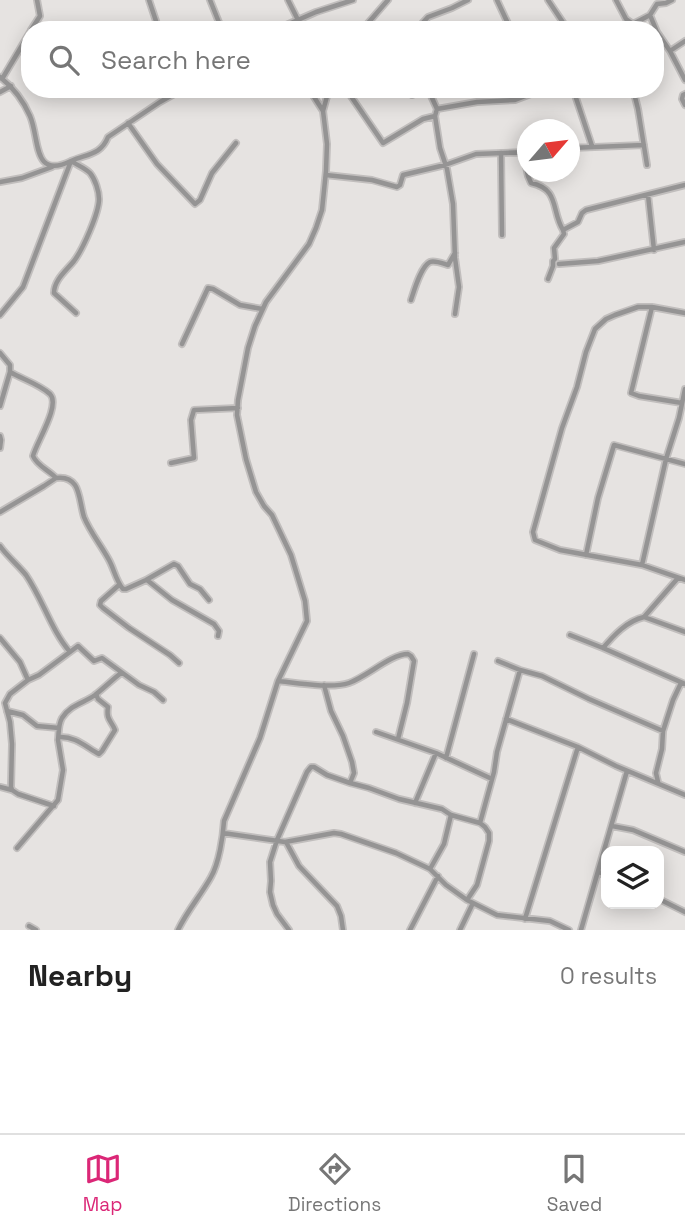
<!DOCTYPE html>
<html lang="en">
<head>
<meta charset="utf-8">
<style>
  :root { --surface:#fff; --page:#f6f6f6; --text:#222; --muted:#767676; --line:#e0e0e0; --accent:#db2777 }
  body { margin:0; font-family:"Space Grotesk",sans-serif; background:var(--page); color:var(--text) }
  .controls { position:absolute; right:21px; bottom:21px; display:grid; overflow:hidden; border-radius:14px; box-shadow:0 4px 18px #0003 }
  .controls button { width:63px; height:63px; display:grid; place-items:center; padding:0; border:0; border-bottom:2px solid var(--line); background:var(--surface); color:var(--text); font:35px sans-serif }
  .compass { position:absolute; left:517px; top:119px; width:63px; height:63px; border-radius:50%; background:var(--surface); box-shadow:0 4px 18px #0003; rotate:62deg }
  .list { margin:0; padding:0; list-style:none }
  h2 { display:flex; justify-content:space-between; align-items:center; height:91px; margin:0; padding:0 28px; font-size:30px }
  h2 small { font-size:23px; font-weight:400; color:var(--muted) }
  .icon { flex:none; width:38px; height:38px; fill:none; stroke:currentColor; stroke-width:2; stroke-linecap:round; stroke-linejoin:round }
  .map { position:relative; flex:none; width:685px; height:930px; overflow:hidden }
  .search { position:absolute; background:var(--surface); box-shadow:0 4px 18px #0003; left:21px; right:21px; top:21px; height:77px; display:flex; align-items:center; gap:18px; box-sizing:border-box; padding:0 24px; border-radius:28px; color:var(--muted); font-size:26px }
  .sheet { height:203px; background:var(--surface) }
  nav { display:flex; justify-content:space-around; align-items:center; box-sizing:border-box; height:98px; border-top:2px solid var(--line); background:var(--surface); font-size:19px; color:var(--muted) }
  nav a { display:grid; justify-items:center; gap:4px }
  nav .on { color:var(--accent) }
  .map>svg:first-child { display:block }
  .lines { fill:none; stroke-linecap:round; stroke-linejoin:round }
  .minor-casing { stroke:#c1bebd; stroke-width:8 }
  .minor { stroke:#959494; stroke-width:4.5 }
</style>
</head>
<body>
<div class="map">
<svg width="685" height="930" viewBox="0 0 685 930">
  <rect width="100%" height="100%" fill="#e6e3e1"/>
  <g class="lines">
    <defs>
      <path id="minor" d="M149,0L159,30
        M210,0L222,30
        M288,0L298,20
        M497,0L511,30
        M548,0L568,30
        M616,0L626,19L633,24L650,15L657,4L666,3L672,0
        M650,15L657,32L670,51L685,80
        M367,24L372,30
        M31,30L40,16L37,0
        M275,30L316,12L353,0
        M362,30L388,0
        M416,30L428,17L452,8L468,0
        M670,51L685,41
        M0,77C14,88 23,100 30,116C40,139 32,180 71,161C77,165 85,168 90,173C95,179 99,191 99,199C99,213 83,249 74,261C66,271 54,280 54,293L76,313
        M2,79L30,32
        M309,89L323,111
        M346,89L383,143L423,119L435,116
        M408,89L412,95L427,89
        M428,89L437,109L435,116L440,148L447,169L453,204L455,258L459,287L455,314
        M573,89L592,146
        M633,89L638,109L647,165
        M0,92L11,86
        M685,94L683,95L682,99L685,105
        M437,109L477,102L515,100L544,89
        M128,123L157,164L195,204L200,200L212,173L236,143
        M570,148L644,145
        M523,152L528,176L531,183C560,189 551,211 563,230
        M501,153L502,235
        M326,175L372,180L397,187L400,185L403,175L445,165L476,154L528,152
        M0,182L22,178L52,167
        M648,195L654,250
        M559,264L598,261L685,242
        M548,279L553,266V261L555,259L554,248L564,234L563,230L578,222L582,213L586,210L685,185
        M411,300C414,291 421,266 430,262C435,260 444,264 448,265L455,253
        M652,307L631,393L639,396L682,403
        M685,313L652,307H638L615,315L606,319L595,329L586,352L577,387L562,428L533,532L535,540L560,550L642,565L685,580
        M0,315L23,287L71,161C87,154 101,155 108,137L160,102L183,89
        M182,344L208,288L213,289L240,305L262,309
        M0,353L10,365V372L0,406
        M10,372C22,379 39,384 50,394C61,405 36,443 33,456C37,466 49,470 56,478C63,477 70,478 75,485C80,492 81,508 84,517C90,532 101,545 109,560C114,569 116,581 123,589H126L146,580L174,564L178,566L190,584L200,589L209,600
        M0,436L1,440L0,448
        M171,463L194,458L191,420L194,410L238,408
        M0,512L44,486L56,478
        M0,546C7,556 18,565 26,575C43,600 51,630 70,652
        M586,555L598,498L614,445L685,464
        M642,565L666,459L679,418L685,389
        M147,580L172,600L214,624L219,631L218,636
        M119,585L101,601L100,605L103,608L129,628L170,655L179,663
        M644,617L685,632
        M570,635L603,648L685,684
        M0,638L20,662L28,680L39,675L78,646L94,661L102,658L139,685L154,692L163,700
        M603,648C614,635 627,621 644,617L678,578
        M498,661L520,670L542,676L589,699L663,731
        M28,680L10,694L5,703L10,722L12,744L11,787L12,790L18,794L54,806
        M278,681C297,683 332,689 349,683C368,676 391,654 408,654L411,656L414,661L407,703L398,739
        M324,685L331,711L343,736L352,762L354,773L350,783
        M7,711L23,715L37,726L59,728
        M506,719L578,747L616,766L685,795
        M376,732L436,753L492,779
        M59,737C75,736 86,747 99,754L102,751L115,730C111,720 106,720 108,707L98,699L96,694
        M446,758L474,654
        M658,782L656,773L662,749L663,731L673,700L681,683
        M0,787L12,790
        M415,803L436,753
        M480,823L494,772L497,752L520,670
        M612,826L633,830L685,852
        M223,833L285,842L334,833L341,834L396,853L430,869L446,885L467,900L497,915L550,921L569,930
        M286,842L299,866L337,906L341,916L343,930
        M17,848L58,800L63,770L58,740C59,733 58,725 62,718C70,705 84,703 95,695C104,688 112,680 121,673
        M430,869L444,844L451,815
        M599,872L606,875
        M659,899L685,912
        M525,919L578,747
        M29,926L36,930
        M178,930C187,911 201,895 211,877C219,863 223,837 224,821L260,738L278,681L307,621L305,601L291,555L272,515L264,506L256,492L246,459L237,415L238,400L248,348L255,326L266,302L309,244L316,228L322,210L326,171L327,144L323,111L329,89
        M289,930L277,914L273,905L270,892L271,881L270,862L277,840L307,772L311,767H314L327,775L350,783L369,788L399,799L442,809L451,815L480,823L485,827L489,833V841L477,885L467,900
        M410,930L438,876
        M460,930L473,903
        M581,930L627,771"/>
    </defs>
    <use href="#minor" class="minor-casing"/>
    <use href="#minor" class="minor"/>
  </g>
</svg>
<div class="controls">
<button><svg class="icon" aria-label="layers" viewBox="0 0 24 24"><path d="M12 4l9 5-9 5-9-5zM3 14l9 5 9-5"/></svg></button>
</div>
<svg class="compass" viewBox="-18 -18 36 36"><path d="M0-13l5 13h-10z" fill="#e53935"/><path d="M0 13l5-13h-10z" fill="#767676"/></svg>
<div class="search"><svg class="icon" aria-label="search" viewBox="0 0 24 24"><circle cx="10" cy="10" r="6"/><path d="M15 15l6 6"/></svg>Search here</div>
</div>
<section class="sheet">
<h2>Nearby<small>0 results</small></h2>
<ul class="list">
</ul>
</section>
<nav>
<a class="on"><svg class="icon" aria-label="map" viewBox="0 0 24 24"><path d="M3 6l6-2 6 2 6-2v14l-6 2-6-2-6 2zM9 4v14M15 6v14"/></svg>Map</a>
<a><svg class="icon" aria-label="directions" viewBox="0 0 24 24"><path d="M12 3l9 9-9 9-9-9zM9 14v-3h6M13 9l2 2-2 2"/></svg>Directions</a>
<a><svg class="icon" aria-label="saved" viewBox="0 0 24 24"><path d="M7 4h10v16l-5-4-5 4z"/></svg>Saved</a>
</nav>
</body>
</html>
